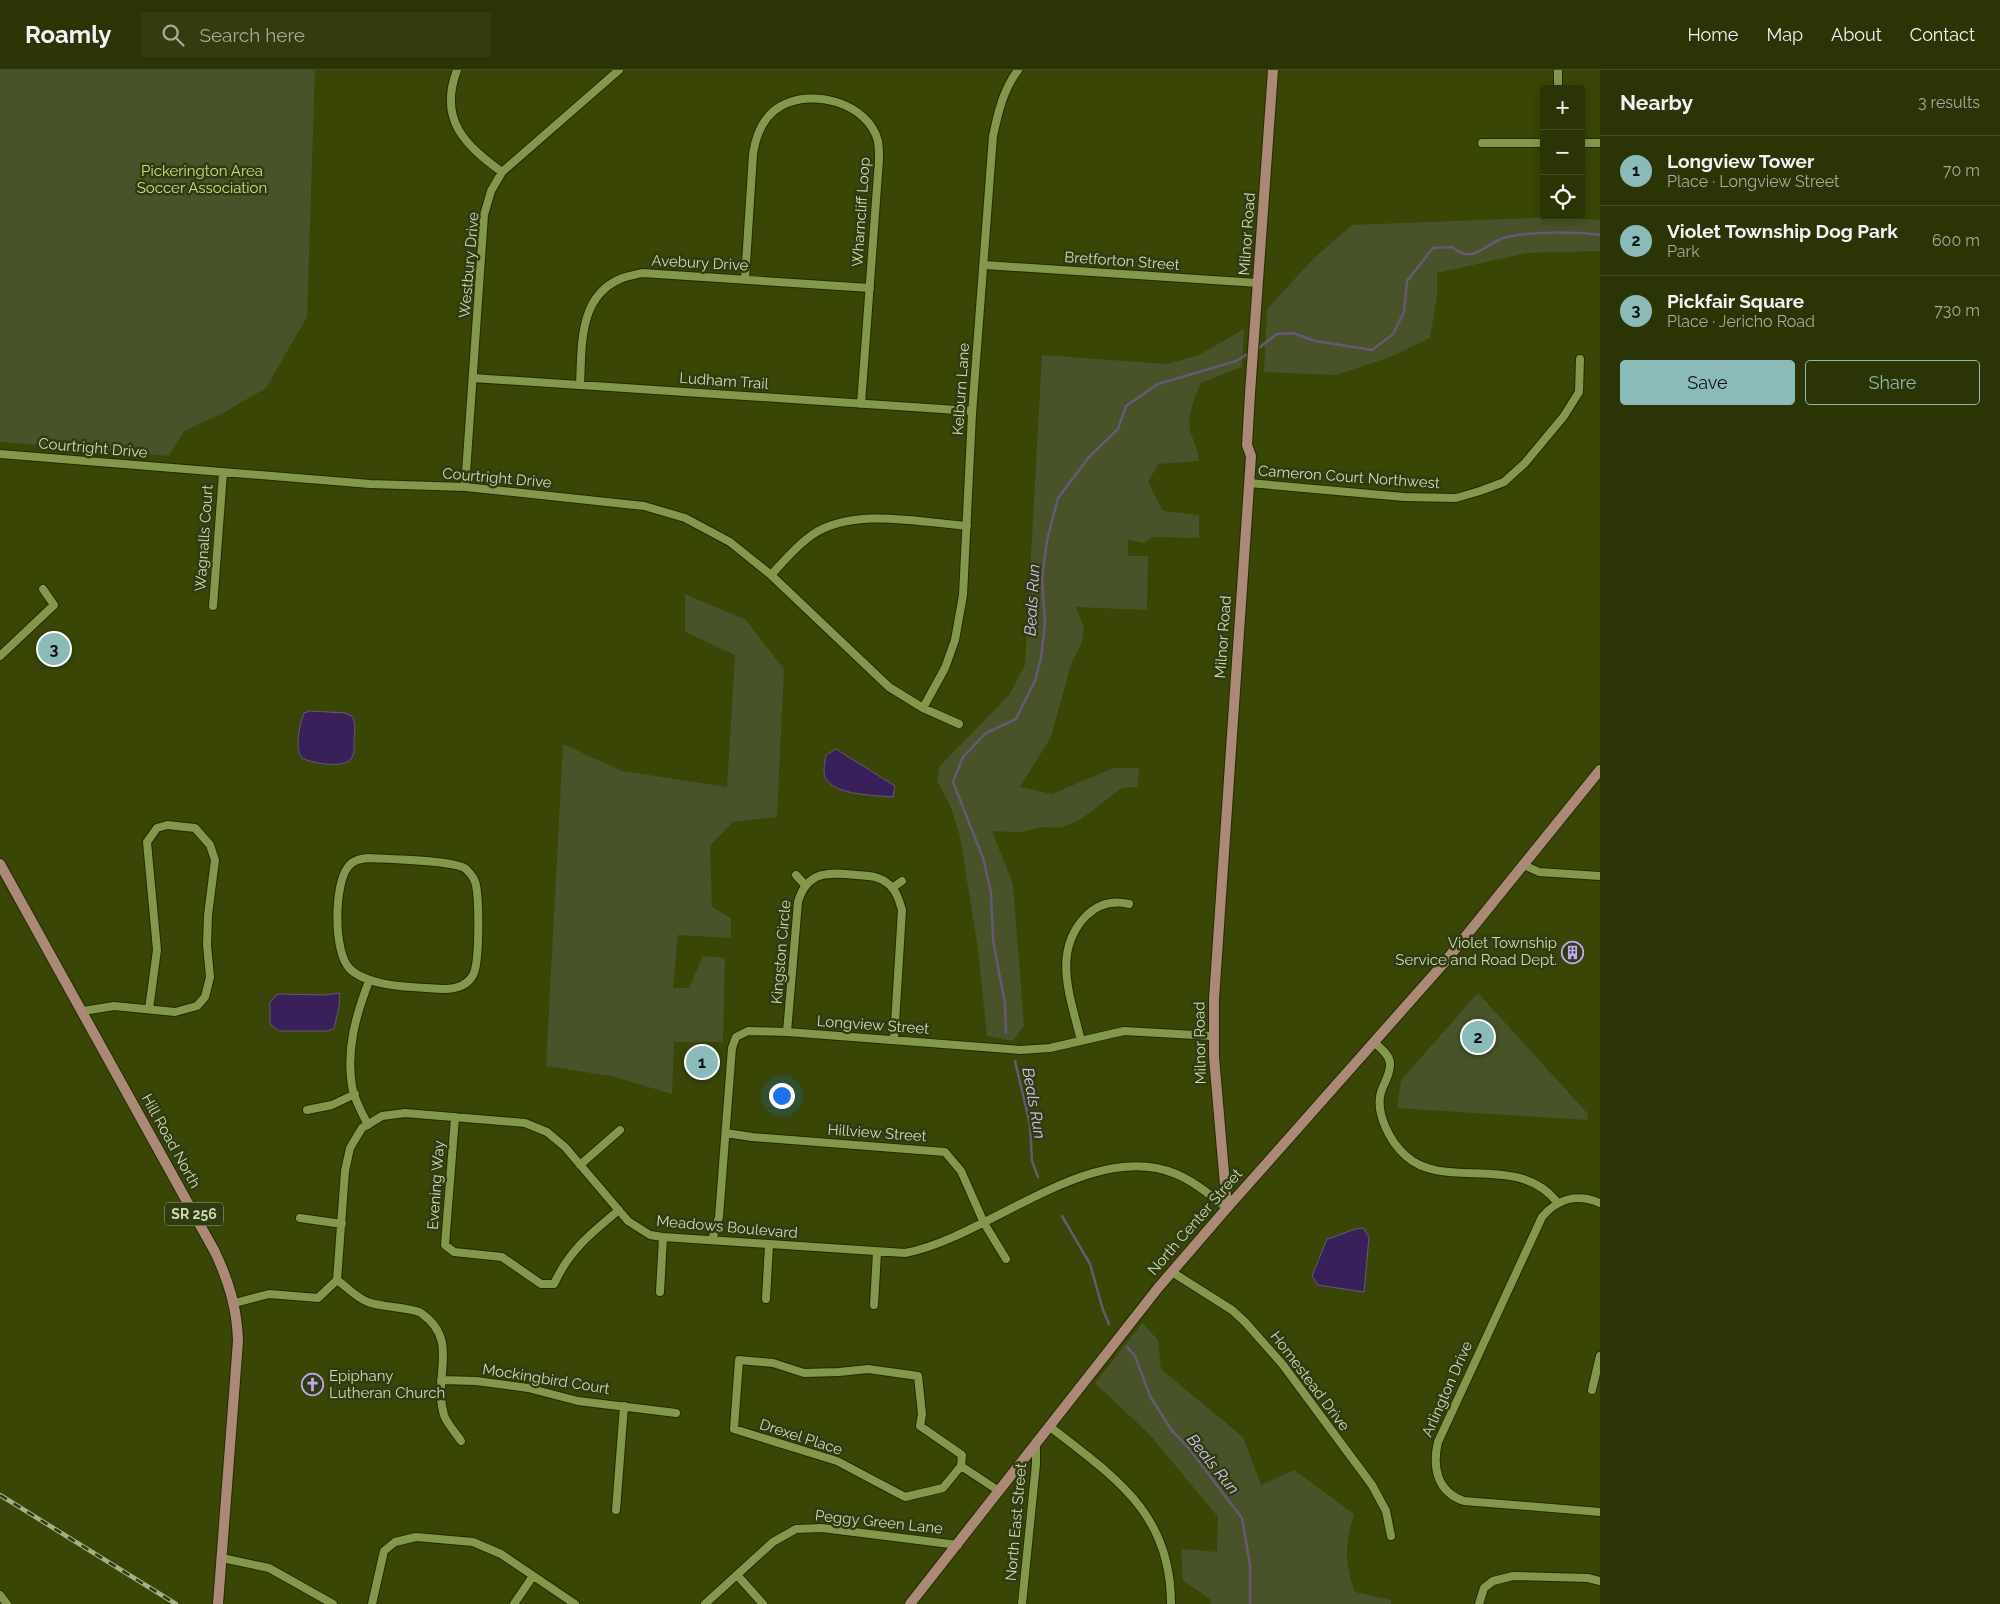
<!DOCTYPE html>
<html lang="en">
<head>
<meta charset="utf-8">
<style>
  :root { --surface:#2b3404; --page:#333c0e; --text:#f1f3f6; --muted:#a6aa9a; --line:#474f26; --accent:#8bbbb9 }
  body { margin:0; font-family:Raleway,sans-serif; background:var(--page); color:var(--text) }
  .controls { position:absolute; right:15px; top:15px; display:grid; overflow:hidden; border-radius:5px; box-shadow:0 2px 8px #0003 }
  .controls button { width:45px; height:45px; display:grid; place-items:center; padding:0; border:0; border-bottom:1px solid var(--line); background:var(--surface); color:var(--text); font:25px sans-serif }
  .you { position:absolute; left:781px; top:1025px; width:18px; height:18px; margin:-12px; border:4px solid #fff; border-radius:50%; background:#1a73e8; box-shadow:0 0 0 8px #1a73e833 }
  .badge { display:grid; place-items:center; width:32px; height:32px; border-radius:50%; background:var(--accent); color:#111; font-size:16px; font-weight:700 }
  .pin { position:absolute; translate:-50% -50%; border:2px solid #fff; box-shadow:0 1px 5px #0006 }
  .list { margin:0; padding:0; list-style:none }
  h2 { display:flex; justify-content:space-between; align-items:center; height:65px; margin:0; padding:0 20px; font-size:21px }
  h2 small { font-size:16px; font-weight:400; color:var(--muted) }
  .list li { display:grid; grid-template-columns:32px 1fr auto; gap:15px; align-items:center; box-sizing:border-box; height:70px; padding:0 20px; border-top:1px solid var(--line) }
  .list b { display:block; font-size:19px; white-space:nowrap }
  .list p { margin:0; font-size:16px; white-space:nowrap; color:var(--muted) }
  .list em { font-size:16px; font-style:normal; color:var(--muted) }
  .actions { display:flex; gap:10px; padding:15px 20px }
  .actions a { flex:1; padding:11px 0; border:1px solid var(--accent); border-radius:5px; text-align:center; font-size:18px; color:var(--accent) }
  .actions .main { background:var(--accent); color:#111 }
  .icon { flex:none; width:28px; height:28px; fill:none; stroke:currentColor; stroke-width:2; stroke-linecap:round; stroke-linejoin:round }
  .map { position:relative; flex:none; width:1600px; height:1534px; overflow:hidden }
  header { display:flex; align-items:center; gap:30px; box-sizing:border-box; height:70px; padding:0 25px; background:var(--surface); border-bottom:1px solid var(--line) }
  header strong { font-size:24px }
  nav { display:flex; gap:28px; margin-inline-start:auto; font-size:18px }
  .search { width:350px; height:45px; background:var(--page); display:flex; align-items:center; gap:12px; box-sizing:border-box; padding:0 18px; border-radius:5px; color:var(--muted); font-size:19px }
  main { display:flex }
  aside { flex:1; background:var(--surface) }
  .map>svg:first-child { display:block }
  .green { fill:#485329 }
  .water { fill:#3a205b; stroke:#675876 }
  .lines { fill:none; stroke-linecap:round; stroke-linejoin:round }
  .stream { stroke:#675876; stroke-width:2.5 }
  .minor-casing { stroke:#222b01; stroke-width:10 }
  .major-casing { stroke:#222b01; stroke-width:12 }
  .minor { stroke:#84984b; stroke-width:8 }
  .major { stroke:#ac8976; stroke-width:10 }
  .rail-casing { stroke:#a5b184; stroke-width:4.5 }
  .rail { stroke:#303b11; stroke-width:2.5; stroke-dasharray:8; stroke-linecap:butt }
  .labels { text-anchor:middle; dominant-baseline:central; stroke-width:5; stroke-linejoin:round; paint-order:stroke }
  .shield { fill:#303b11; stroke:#9fab84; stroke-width:1 }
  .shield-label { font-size:14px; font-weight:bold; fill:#cfdbb5 }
  .park-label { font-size:15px; fill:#c4e07a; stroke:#303b11 }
  .street-label { font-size:15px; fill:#cfdbb5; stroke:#303b11 }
  .poi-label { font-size:15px; fill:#cfdbb5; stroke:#303b11; text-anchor:end }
  .water-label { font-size:16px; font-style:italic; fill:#d7c3fa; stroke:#303b11 }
</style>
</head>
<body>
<header>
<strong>Roamly</strong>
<div class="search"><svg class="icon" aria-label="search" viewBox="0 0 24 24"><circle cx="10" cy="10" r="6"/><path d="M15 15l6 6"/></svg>Search here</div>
<nav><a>Home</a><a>Map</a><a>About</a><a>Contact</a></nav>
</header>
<main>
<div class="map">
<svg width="1600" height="1534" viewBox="0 0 1600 1534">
  <rect width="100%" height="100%" fill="#394606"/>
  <path class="green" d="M0,0H315L307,247L266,318L225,342L184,361L169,386L0,372Z
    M1556,147L1600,150V181L1527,183L1437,203V226L1430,268L1390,287L1336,305L1264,302L1267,239L1315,187L1352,155Z
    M1244,259L1242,297L1201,313C1195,326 1186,348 1191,364C1195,374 1198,380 1199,391L1158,394L1148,412L1163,441L1199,445V468L1153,467L1144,473L1128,470V486H1148L1147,540L1076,537L1084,558L1082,572L1071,594L1051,667L1020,717L1052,724L1113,698H1139L1137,717L1122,718L1081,749L1061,758L1043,757L1021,762L992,761L1013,814L1024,956L1013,971L987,966L978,880L960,766L950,735L937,711L939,697L1009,625L1025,595L1042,285L1167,294L1199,285Z
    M685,524L746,550L784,599L777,747L733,752L710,776L712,837L731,848V868L678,865L673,918H689L703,886L725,888L723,972H674L672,1024L611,1006L546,996L563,674L622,701L727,717L735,585L685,562Z
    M1478,923L1588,1044L1587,1050L1397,1038L1401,1010Z
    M1142,1253L1158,1270L1161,1299L1243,1367L1261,1415L1294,1400L1354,1444C1345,1473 1344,1493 1355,1522L1391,1530V1534H1210L1211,1530L1183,1510L1181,1479L1217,1482L1218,1447L1150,1365L1095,1313Z"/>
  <path class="water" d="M310,641L345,643L352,646C356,653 355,662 354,669C354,675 355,684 351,689C343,699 312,693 302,688C294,679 300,653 304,643Z
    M836,679L895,716L893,727C875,725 824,726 824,701C824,696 825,690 826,685Z
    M340,923L339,937L334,958L328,961H279L270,954V932L278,924L324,925Z
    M1363,1158L1369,1167L1364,1222L1318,1215L1312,1206L1327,1169C1340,1166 1350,1159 1363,1158Z"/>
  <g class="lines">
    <path class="stream" d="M1260,277L1277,264L1293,263L1315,271L1372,280L1393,264L1404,242L1407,211L1433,178L1452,177C1475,196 1483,173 1507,167C1531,161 1575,162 1600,165
      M1006,963L1005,934L993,870L991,822L983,788L953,712L963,687L986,663L1016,649L1035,611L1041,588L1045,553L1042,509L1047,470L1058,428L1089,387L1118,359L1126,336L1158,314L1236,291L1248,284
      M1015,991L1030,1054L1032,1091L1038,1107
      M1062,1146L1090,1194L1103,1240L1109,1254
      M1127,1277L1135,1286L1150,1326L1172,1361L1187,1376L1242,1448L1250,1495V1534"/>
    <defs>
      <path id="minor" d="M457,0C438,50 465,75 502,102
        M1558,0V19
        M1482,73H1544
        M1581,73H1600
        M985,195L1258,213
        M745,209L753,84C756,65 763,46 781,36C813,18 868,33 878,71C879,77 879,84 879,90L861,334
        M473,308L972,341
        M580,315C582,277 578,227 620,209C626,206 635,205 642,203L870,218
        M0,384L370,414L465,417L644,436L685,448L730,472L771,505L889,617L923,638L959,654
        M1249,413L1404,427L1456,428L1480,421L1504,412L1525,393L1564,346L1579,322L1580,289
        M465,417L484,145L491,121L502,102L619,0
        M771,505C784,491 796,476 812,465C852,437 920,452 967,456
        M213,536L223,403
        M0,586L54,535L43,519
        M923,638L945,598L955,570L963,525L972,344L993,66C998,43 1003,20 1018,0
        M368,788C387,789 454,790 466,799C470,803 475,809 476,815C479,830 480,893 473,905C467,916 456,919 444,919C417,917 370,918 350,899C333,883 334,814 348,797C353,790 360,789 368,788Z
        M1524,795L1539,802L1600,806
        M796,805L805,815
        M892,818L902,811
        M83,941L114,936L175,942L197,936L205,927L210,907L207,875L208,845L215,790L210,775L195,758L167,755L157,758L147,772L157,880L149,939
        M787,962L798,832C807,800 830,802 857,805C868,806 879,806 887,813C896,819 899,830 902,840L894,970
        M1081,971C1071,928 1051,882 1086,846C1098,834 1113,830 1129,834
        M1374,972C1380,978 1389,984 1390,993C1391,1003 1384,1013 1381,1022C1375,1043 1390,1072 1406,1086C1444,1121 1518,1082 1557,1132
        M307,1040L332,1035L355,1024
        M455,1047L445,1175L454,1182L502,1187L541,1214H554C569,1181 591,1163 619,1140
        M368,1055C362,1043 354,1029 352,1016C346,979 356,945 369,911
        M726,1063L752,1067L945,1082L961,1101L984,1153L1006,1189
        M580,1095L620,1060
        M1600,1133C1577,1123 1557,1129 1542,1147L1438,1372C1432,1397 1437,1422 1464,1431L1600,1442
        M300,1148L342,1154
        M712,1170L719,1147L732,978L736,967L748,961L787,962L1020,980L1050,978L1124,961L1213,966
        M1172,1202L1232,1240L1245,1252L1283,1295L1372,1415L1386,1441L1391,1466
        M337,1210C347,1217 358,1229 368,1232C380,1237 414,1238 421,1243C461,1271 432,1306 444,1345C447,1354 456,1363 461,1371
        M660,1222L663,1167
        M766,1229L769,1175
        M235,1233L269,1224L318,1228L337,1210L345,1101L350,1078L362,1058L382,1046L405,1043L525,1053L547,1062L565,1077L628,1151L650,1165L663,1167L905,1183C989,1167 1091,1068 1176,1104C1195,1112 1210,1125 1227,1138
        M874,1235L877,1182
        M441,1310L476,1311L528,1318L578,1331L676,1343
        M1592,1320L1600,1286
        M1049,1356C1114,1407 1171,1442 1171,1534
        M961,1396L943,1418L905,1427L837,1391L734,1359L739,1290L773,1293L804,1303L839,1302L868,1299L918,1306L922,1344L920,1356L962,1385L961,1396L999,1421
        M616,1440L624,1336
        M222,1488L269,1498L333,1534
        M737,1505L763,1534
        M0,1525L7,1534
        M372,1534L384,1481L395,1472L416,1467L473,1472L501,1484L575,1534
        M514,1534L533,1506
        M705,1534L773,1472L796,1459L822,1458L958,1475
        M1022,1534L1036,1394V1372
        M1479,1534L1484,1518L1493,1511L1513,1506L1588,1508L1600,1511"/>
      <path id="major" d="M0,794L215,1182C229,1212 237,1238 238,1271L218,1534
        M1227,1138L1214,987V929L1251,386L1247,375L1250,323L1273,0
        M910,1534L1158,1218L1227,1138L1444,893L1600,700"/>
    </defs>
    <use href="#minor" class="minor-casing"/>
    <use href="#major" class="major-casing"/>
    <use href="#minor" class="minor"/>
    <use href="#major" class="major"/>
    <defs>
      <path id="rail" d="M0,1425L176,1534"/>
    </defs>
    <use href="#rail" class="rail-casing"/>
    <use href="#rail" class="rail"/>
  </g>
  <defs>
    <symbol id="building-ring" viewBox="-11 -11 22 22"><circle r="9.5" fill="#303b11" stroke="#c4a7f1" stroke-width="1.5"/><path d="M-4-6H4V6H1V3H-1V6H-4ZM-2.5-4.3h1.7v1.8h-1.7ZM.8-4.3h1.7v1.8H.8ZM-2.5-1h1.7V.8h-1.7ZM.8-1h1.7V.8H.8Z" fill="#c4a7f1"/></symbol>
    <symbol id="church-ring" viewBox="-11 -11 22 22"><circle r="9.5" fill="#303b11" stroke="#c4a7f1" stroke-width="1.5"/><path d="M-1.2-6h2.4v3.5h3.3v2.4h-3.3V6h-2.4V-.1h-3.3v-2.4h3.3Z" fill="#c4a7f1"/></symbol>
  </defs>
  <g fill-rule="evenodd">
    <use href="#building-ring" x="1560" y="870" width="25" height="25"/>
    <use href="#church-ring" x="300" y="1302" width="25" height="25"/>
  </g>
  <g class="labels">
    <rect class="shield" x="165" y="1132.5" width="58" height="23" rx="4"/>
    <g class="shield-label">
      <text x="194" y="1144">SR 256</text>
    </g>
    <g class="park-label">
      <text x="202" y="101">Pickerington Area<tspan x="202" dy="17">Soccer Association</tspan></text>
    </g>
    <g class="street-label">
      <text transform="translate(861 142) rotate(-86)">Wharncliff Loop</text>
      <text transform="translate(1247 164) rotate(-86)">Milnor Road</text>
      <text transform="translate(1122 191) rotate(4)">Bretforton Street</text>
      <text transform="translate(700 193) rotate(3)">Avebury Drive</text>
      <text transform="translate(469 195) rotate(-85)">Westbury Drive</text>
      <text transform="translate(724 311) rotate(4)">Ludham Trail</text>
      <text transform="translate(961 319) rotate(-86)">Kelburn Lane</text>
      <text transform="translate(93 378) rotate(5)">Courtright Drive</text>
      <text transform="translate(1349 407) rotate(4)">Cameron Court Northwest</text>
      <text transform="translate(497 408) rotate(5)">Courtright Drive</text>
      <text transform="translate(204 468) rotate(-86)">Wagnalls Court</text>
      <text transform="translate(1223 567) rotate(-86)">Milnor Road</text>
      <text transform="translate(781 882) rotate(-85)">Kingston Circle</text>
      <text transform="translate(873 955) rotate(4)">Longview Street</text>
      <text transform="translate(1200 973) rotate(-91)">Milnor Road</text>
      <text transform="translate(877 1063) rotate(4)">Hillview Street</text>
      <text transform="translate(171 1071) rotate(61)">Hill Road North</text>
      <text transform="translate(436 1115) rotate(-86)">Evening Way</text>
      <text transform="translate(1195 1152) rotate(-49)">North Center Street</text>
      <text transform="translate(727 1157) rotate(5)">Meadows Boulevard</text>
      <text transform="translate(546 1309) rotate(9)">Mockingbird Court</text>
      <text transform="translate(1310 1311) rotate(53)">Homestead Drive</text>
      <text transform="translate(1447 1319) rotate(-66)">Arlington Drive</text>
      <text transform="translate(801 1367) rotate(18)">Drexel Place</text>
      <text transform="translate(879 1452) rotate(6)">Peggy Green Lane</text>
      <text transform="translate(1016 1452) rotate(-85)">North East Street</text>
    </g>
    <g class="poi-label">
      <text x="1557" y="873">Violet Township<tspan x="1557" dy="17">Service and Road Dept.</tspan></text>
      <text x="329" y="1306" text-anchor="start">Epiphany<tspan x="329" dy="17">Lutheran Church</tspan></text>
    </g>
    <g class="water-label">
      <text transform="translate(1032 530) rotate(-87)">Beals Run</text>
      <text transform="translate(1034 1033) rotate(80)">Beals Run</text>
      <text transform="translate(1213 1394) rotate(51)">Beals Run</text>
    </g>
  </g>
</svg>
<div class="controls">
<button>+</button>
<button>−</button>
<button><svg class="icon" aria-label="locate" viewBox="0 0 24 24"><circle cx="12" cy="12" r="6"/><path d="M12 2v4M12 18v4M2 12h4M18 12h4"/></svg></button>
</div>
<div class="you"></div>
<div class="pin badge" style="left:702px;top:992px">1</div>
<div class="pin badge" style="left:1478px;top:967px">2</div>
<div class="pin badge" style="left:54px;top:579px">3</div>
</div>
<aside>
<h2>Nearby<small>3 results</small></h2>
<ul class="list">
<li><span class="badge">1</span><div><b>Longview Tower</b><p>Place · Longview Street</p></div><em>70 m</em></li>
<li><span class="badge">2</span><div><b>Violet Township Dog Park</b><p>Park</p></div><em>600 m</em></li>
<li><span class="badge">3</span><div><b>Pickfair Square</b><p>Place · Jericho Road</p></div><em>730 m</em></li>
</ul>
<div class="actions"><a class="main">Save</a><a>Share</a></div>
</aside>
</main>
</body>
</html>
